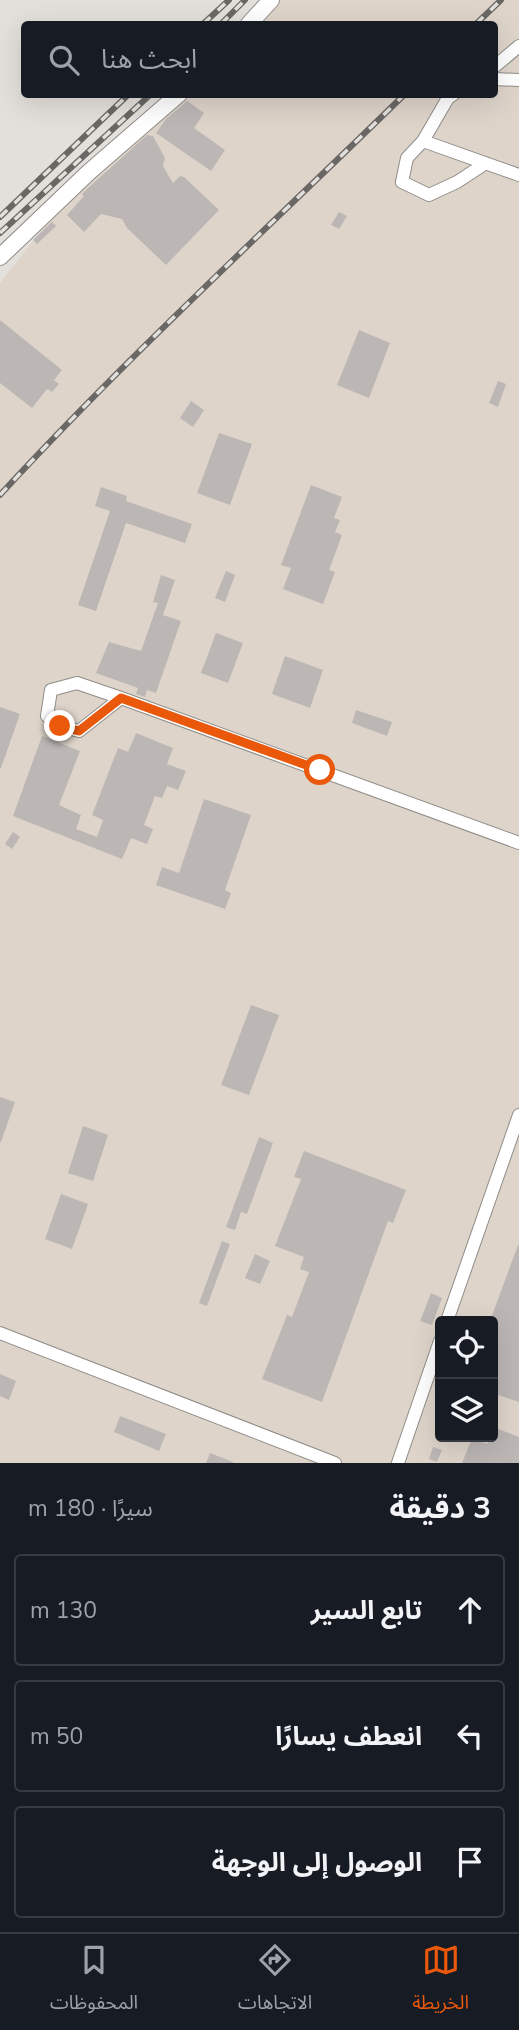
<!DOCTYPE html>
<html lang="ar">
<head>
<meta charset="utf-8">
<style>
  :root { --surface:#171b24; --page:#242831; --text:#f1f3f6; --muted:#9ea1a6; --line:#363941; --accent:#ea580c }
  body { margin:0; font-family:"Nunito Sans","Noto Sans Arabic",sans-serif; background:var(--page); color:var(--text); direction:rtl }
  .controls { position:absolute; right:21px; bottom:21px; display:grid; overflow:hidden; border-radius:7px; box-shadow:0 7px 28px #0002 }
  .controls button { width:63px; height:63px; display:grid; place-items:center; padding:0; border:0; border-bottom:2px solid var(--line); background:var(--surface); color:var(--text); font:35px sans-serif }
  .stop { position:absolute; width:21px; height:21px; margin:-16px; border:5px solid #ea580c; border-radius:50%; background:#fff }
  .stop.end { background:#ea580c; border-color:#fff; box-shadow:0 2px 7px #0008 }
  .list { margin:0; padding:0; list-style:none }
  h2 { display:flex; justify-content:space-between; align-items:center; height:91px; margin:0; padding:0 28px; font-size:30px }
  h2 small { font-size:23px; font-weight:400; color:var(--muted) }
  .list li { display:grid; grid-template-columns:46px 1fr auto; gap:21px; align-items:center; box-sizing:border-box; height:112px; margin:0 14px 14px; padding:0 14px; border:2px solid var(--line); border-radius:7px }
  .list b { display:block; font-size:26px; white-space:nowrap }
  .list em { font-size:23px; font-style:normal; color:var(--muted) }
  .icon { flex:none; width:38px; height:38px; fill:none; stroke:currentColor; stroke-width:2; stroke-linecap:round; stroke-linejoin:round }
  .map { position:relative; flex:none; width:519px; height:1463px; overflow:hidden; direction:ltr }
  .search { position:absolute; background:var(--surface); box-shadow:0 7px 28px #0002; left:21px; right:21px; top:21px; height:77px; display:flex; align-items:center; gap:18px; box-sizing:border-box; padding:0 24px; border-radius:7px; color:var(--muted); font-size:26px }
  .sheet { height:469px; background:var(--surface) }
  nav { display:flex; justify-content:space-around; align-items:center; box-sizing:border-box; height:98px; border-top:2px solid var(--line); background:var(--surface); font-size:19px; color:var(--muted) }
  nav a { display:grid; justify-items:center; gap:4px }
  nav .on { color:var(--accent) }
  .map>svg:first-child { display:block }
  .built { fill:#ded4ca; fill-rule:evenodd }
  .building { fill:#bcb7b5 }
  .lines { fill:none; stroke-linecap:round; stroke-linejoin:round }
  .minor-casing { stroke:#8f8c88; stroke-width:14 }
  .tertiary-casing { stroke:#8f8c88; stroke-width:18 }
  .minor { stroke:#fff; stroke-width:12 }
  .tertiary { stroke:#fff; stroke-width:16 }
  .rail-casing { stroke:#6a6765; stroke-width:6 }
  .rail { stroke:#e3dfdb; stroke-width:3.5; stroke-dasharray:10; stroke-linecap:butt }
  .route { stroke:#ea580c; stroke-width:9 }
</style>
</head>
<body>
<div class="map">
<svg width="519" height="1463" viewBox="0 0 519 1463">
  <rect width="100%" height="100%" fill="#e3dfdb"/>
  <path class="built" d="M268,0H519V1463H0V283L88,172L169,95L494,94V24H242ZM440,1321H493V1437H440Z"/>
  <path class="building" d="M187,101L204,113L194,128L225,150L211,171L156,133L166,119Z
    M147,135L153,136L165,158L163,166L173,183L180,176L184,177L219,210L166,265L127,228L122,219L101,214L84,232L67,215L84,196L82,194L88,188Z
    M339,212L347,216L339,229L331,225Z
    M52,222L56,226L37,244L33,240Z
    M0,320L62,370L54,380L59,384L52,392L47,389L32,408L0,383Z
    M359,330L390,343L369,398L337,385Z
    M498,381L506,384L498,407L489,403Z
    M191,401L204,410L193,427L180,418Z
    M219,433L252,444L230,505L197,493Z
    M311,485L342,497L334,518L340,520L335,532L342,535L329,570L335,572L323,604L283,589L291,568L281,565Z
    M101,487L127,496L126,501L192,524L185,543L126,523L96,611L78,605L110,511L95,506Z
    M226,571L235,575L225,602L215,598Z
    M161,575L175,580L163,615L181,621L156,693L147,690L145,697L136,694L138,688L96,673L109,642L141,651L158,603L153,602Z
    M216,633L243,643L228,683L201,673Z
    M285,656L323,670L310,708L272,694Z
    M0,707L20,714L1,768H0Z
    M356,710L392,722L387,736L352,723Z
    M136,733L173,748L167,764L186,771L178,790L167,786L162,798L155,796L144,825L153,829L147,844L131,838L122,859L13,816L42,736L80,751L59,805L81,815L76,829L97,837L103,820L92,815L118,748L128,752Z
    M204,799L251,815L225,890L231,893L225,909L156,885L162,867L179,873Z
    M13,832L20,837L12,849L5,844Z
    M251,1005L279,1015L249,1095L221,1085Z
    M0,1097L15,1102L1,1142H0Z
    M83,1126L108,1135L93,1181L68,1173Z
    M259,1137L273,1143L247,1214L241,1212L235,1230L226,1227Z
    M304,1151L406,1190L393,1223L388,1221L322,1402L262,1379L287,1315L292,1317L309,1272L300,1269L304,1257L275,1246L301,1179L294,1177Z
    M61,1194L88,1204L72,1249L45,1239Z
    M222,1241L230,1244L207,1306L199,1303Z
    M518,1245H519V1402L493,1393V1321H490Z
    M255,1254L270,1261L260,1284L245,1278Z
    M431,1293L442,1298L432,1325L420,1321Z
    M0,1374L16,1381L9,1400L0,1396Z
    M120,1416L166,1434L159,1451L114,1432Z
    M493,1427L519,1437V1463H462L472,1438L487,1444L490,1437H493Z
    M433,1447L442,1450L437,1462L429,1459Z
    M210,1453L233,1462V1463H206Z"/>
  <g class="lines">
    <defs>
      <path id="minor" d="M494,67L519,46
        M494,79L519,80
        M454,94L448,98L423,141L407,158L402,182L429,195L457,182L486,163
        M423,141L519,175
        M121,698L79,731L60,726L47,716L51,690L77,683L121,698L519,843
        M447,1321L519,1115
        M0,1333L335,1463
        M398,1463L440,1341"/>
      <path id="tertiary" d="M249,24L271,0
        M0,257L89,172L179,94"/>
    </defs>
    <use href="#minor" class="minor-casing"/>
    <use href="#tertiary" class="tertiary-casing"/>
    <use href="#minor" class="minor"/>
    <use href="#tertiary" class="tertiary"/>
    <defs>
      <path id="rail" d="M203,24L229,0
        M221,24L245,0
        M476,24L501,0
        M0,217L129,94
        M0,233L151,94
        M0,495C129,355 269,227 405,94"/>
    </defs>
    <use href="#rail" class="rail-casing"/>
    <use href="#rail" class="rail"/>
  </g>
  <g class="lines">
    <path class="route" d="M60,726L79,731L121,698L320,770"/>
  </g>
</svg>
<div class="controls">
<button><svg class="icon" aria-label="locate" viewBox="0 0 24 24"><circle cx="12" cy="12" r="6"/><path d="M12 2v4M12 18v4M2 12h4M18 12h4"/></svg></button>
<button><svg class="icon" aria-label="layers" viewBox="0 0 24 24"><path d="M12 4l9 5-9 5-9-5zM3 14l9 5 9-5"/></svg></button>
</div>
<div class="stop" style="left:320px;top:770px"></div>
<div class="stop end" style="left:60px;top:726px"></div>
<div class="search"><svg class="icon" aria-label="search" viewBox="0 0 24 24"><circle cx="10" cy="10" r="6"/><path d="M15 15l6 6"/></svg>ابحث هنا</div>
</div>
<section class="sheet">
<h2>3 دقيقة<small>سيرًا · 180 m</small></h2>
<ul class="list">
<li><svg class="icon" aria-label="ahead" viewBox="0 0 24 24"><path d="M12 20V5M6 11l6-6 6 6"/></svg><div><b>تابع السير</b></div><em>130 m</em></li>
<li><svg class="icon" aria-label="left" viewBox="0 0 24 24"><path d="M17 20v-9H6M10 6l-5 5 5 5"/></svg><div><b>انعطف يسارًا</b></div><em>50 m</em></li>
<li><svg class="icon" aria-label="arrive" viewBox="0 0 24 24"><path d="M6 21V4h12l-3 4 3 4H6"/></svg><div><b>الوصول إلى الوجهة</b></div></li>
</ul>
</section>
<nav>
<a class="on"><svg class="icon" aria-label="map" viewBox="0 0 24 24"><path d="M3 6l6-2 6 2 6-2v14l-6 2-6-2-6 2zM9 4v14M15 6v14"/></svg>الخريطة</a>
<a><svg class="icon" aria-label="directions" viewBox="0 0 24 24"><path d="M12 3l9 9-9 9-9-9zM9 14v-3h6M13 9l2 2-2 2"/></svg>الاتجاهات</a>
<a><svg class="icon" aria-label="saved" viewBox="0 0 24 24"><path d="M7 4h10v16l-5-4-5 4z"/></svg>المحفوظات</a>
</nav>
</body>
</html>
